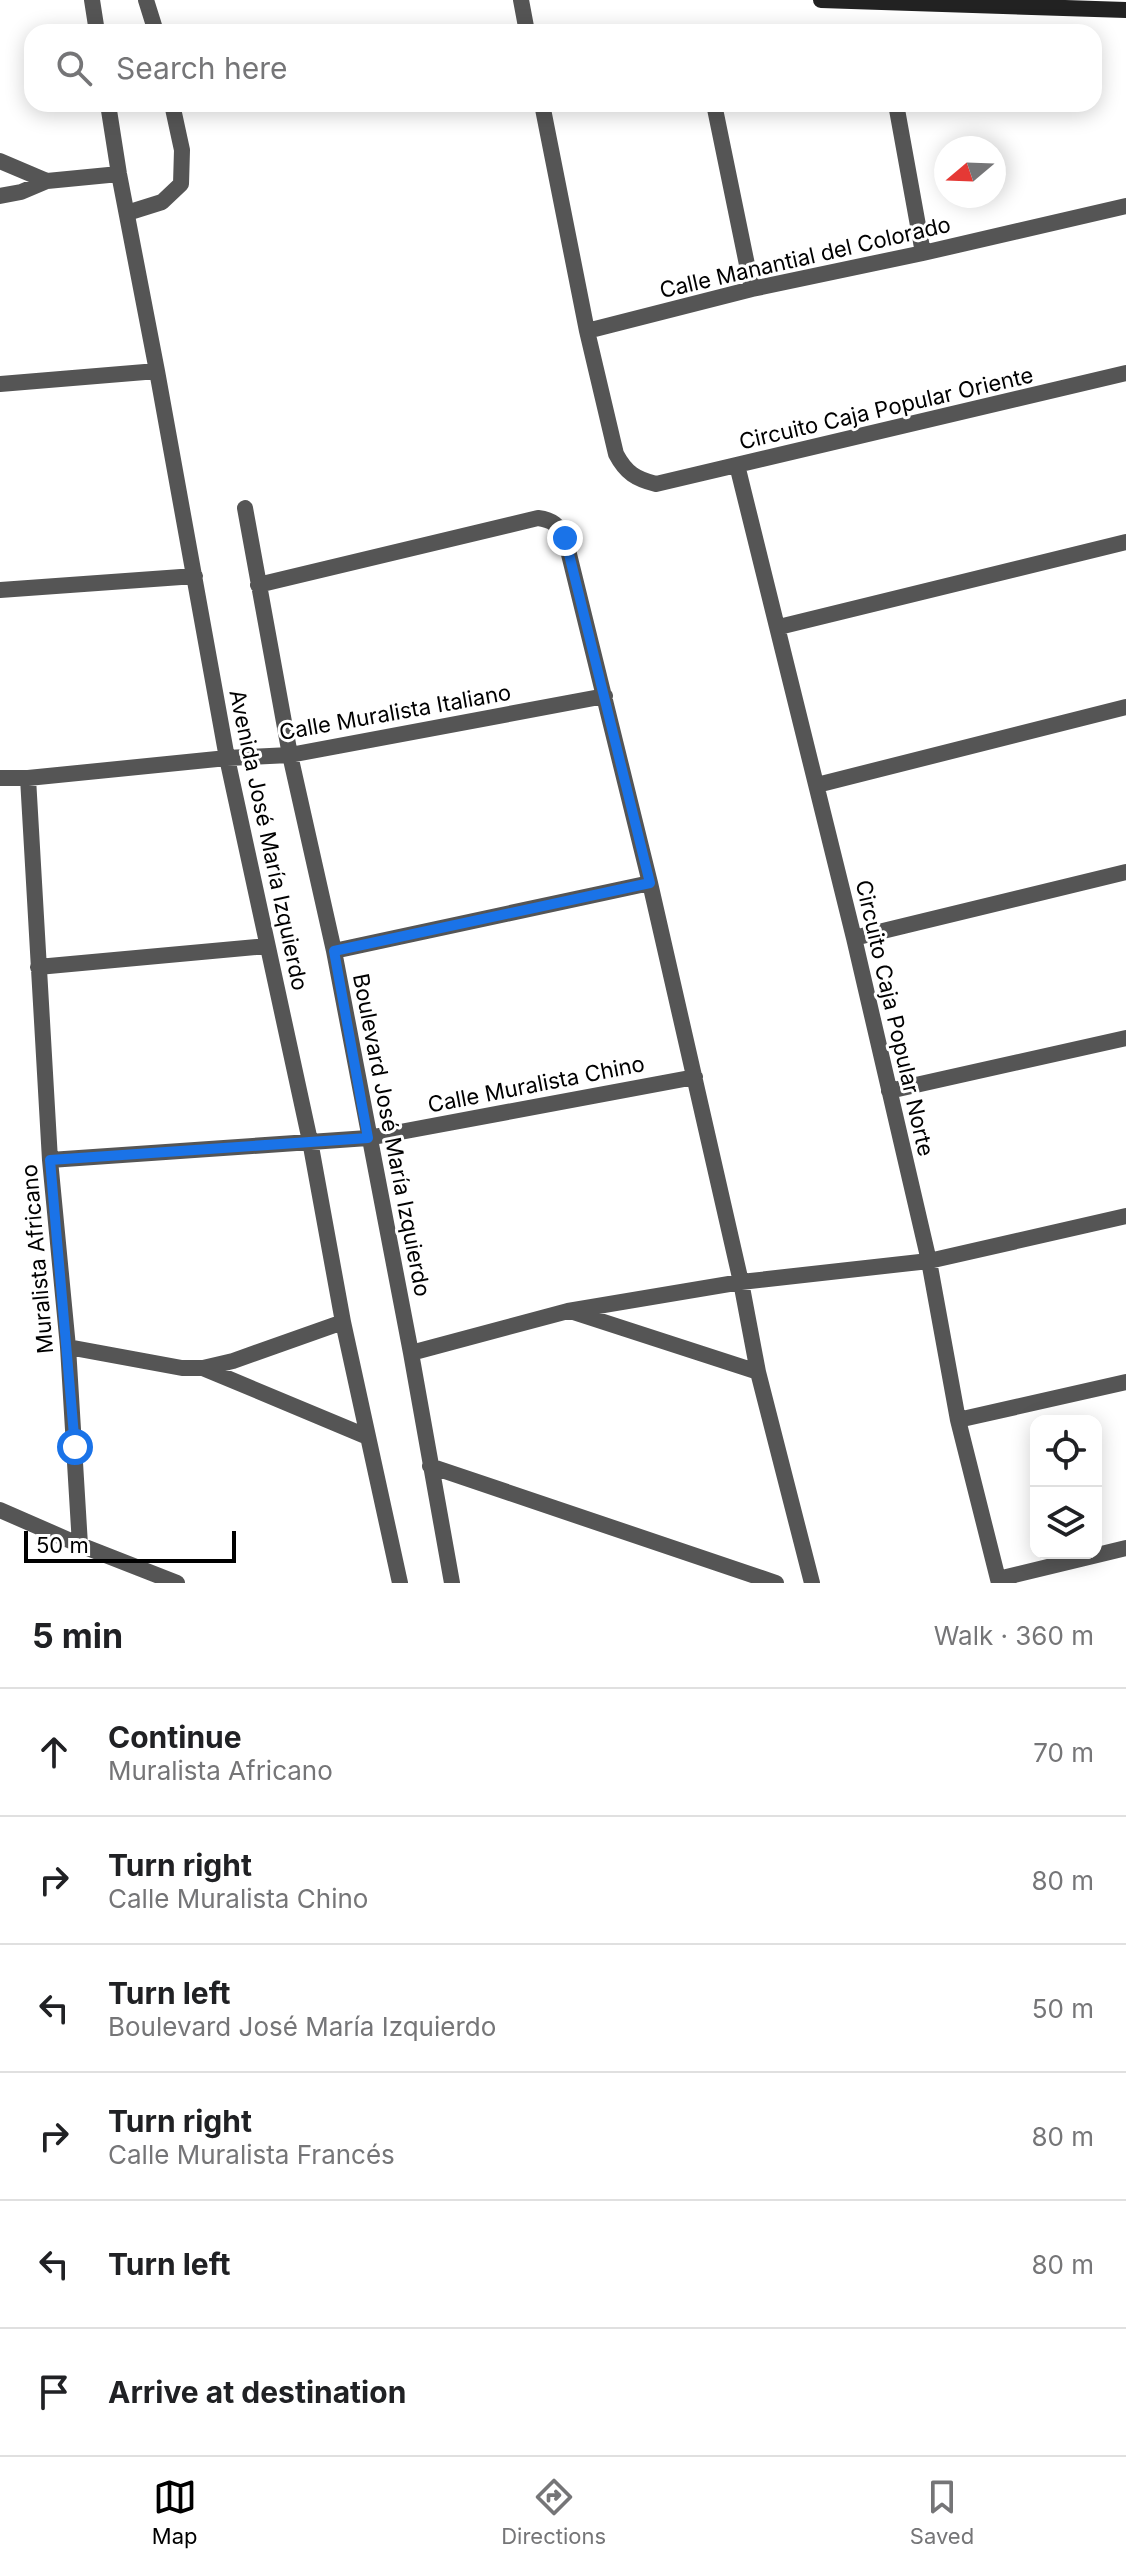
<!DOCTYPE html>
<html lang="en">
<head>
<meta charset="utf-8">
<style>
  :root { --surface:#fff; --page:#f6f6f6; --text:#202124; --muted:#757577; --line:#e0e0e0; --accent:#000 }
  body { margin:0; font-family:Inter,sans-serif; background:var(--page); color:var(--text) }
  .controls { position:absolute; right:24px; bottom:24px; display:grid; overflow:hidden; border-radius:16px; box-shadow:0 4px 20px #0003 }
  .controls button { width:72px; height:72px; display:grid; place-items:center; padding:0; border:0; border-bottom:2px solid var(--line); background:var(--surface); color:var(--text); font:40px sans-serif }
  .compass { position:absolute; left:934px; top:136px; width:72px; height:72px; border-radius:50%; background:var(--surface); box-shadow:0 4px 20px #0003; rotate:251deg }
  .scale { position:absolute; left:24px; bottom:20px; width:212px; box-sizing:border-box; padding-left:8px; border:4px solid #000; border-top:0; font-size:22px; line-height:28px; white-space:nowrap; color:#000; -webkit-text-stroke:6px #fff; paint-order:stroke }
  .stop { position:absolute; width:24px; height:24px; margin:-18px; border:6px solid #1a73e8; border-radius:50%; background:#fff }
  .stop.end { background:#1a73e8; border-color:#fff; box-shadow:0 2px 8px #0008 }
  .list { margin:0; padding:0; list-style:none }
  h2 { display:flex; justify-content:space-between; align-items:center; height:104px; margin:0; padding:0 32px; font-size:34px }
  h2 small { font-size:26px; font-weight:400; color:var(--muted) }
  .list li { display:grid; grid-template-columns:52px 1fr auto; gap:24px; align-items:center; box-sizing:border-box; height:128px; padding:0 32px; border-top:2px solid var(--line) }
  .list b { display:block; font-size:30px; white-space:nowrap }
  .list p { margin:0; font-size:26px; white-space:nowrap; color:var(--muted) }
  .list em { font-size:26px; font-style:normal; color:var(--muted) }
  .icon { flex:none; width:44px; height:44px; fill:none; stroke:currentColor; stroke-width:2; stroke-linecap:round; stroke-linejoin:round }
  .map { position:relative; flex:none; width:1126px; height:1583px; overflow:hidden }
  .search { position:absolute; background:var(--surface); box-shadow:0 4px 20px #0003; left:24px; right:24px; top:24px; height:88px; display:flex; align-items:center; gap:20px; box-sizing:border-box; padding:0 28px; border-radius:24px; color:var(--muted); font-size:30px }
  .sheet { height:872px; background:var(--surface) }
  nav { display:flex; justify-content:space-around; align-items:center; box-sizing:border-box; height:112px; border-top:2px solid var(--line); background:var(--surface); font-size:22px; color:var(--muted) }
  nav a { display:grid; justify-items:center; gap:4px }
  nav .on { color:var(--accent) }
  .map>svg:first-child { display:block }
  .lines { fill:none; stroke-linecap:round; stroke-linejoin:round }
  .lane { stroke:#555; stroke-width:16 }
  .street { stroke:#555; stroke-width:16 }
  .secondary { stroke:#222; stroke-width:16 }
  .route { stroke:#1a73e8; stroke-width:10 }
  .labels { text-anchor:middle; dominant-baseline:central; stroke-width:6; stroke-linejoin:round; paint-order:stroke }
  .street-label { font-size:22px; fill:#000; stroke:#fff }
</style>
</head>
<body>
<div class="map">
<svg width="1126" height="1583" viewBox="0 0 1126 1583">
  <rect width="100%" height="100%" fill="#fff"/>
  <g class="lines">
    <path class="lane" d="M146,0L156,32
      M127,213L162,202L181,184L182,150L172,104"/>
    <path class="street" d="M92,0L97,32
      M521,0L527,32
      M108,104L119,174L157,371L227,758L310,1141L343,1322L400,1583
      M542,104L587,331L616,454C626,473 636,479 656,484L1126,373
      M714,104L752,289
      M896,104L923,253
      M0,161L47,181
      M0,196L21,192L47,181L119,174
      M587,331L752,289L923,253L1126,206
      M0,384L157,371
      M737,465L854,938L929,1261L958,1420L999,1583
      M245,508L290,755L334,951L411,1353L452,1583
      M258,585L538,518C553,520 558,525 565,538L650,883L741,1282L758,1372L812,1583
      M0,590L195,576
      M779,627L1126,542
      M0,778H28L227,758L290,755L605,696
      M28,778L50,1160L68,1347L80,1545
      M817,785L1126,707
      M854,938L1126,872
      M334,951L650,883
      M38,967L267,946
      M889,1091L1126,1038
      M50,1160L368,1138L695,1077
      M570,1311L758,1372
      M68,1347L182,1368H203L233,1361L343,1322
      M411,1353L568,1311L741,1282L929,1261L1126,1216
      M203,1368L368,1437
      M958,1420L1126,1382
      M430,1466L776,1583
      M0,1510L80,1545L177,1583
      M998,1579L1126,1548"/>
    <path class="secondary" d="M821,0L1126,10"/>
  </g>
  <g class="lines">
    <path class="route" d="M75,1447L50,1160L368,1138L334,951L650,883L565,538"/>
  </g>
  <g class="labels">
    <g class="street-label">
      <text transform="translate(805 257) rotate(-13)">Calle Manantial del Colorado</text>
      <text transform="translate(886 408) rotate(-13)">Circuito Caja Popular Oriente</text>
      <text transform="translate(395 712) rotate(-10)">Calle Muralista Italiano</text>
      <text transform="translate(269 840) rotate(78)">Avenida José María Izquierdo</text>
      <text transform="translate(895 1018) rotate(77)">Circuito Caja Popular Norte</text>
      <text transform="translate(536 1084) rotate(-11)">Calle Muralista Chino</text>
      <text transform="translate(392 1135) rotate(79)">Boulevard José María Izquierdo</text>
      <text transform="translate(37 1259) rotate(-95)">Muralista Africano</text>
    </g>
  </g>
</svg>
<div class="controls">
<button><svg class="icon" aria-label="locate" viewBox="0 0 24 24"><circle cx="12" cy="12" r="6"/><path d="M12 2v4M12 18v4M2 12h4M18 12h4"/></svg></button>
<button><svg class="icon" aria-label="layers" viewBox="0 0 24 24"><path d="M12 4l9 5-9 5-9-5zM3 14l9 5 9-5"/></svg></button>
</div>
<svg class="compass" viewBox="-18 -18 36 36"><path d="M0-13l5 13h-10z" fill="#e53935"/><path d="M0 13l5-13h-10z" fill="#757577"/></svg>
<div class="scale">50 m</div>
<div class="stop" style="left:75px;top:1447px"></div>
<div class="stop end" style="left:565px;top:538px"></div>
<div class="search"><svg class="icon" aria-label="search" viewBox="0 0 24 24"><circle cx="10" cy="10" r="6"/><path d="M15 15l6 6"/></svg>Search here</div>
</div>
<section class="sheet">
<h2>5 min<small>Walk · 360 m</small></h2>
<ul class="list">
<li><svg class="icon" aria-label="ahead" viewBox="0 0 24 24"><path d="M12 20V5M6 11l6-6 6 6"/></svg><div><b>Continue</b><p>Muralista Africano</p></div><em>70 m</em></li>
<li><svg class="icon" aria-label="right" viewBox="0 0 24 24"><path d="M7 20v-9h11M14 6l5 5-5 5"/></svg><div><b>Turn right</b><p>Calle Muralista Chino</p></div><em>80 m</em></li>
<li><svg class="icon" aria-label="left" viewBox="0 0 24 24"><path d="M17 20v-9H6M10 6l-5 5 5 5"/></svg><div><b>Turn left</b><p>Boulevard José María Izquierdo</p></div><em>50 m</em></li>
<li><svg class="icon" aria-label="right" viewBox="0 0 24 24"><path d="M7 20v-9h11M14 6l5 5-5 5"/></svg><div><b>Turn right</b><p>Calle Muralista Francés</p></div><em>80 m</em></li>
<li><svg class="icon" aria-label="left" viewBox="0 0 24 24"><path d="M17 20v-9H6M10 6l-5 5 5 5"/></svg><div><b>Turn left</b></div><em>80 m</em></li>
<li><svg class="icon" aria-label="arrive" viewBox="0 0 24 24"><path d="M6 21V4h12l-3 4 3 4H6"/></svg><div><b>Arrive at destination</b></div></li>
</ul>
</section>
<nav>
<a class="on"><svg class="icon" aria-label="map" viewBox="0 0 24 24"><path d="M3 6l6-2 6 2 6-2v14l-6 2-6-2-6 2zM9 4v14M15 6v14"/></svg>Map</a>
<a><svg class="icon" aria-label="directions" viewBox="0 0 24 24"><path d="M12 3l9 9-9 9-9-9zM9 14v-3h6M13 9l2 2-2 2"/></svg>Directions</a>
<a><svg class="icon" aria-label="saved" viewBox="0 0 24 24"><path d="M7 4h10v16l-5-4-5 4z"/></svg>Saved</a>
</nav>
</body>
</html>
